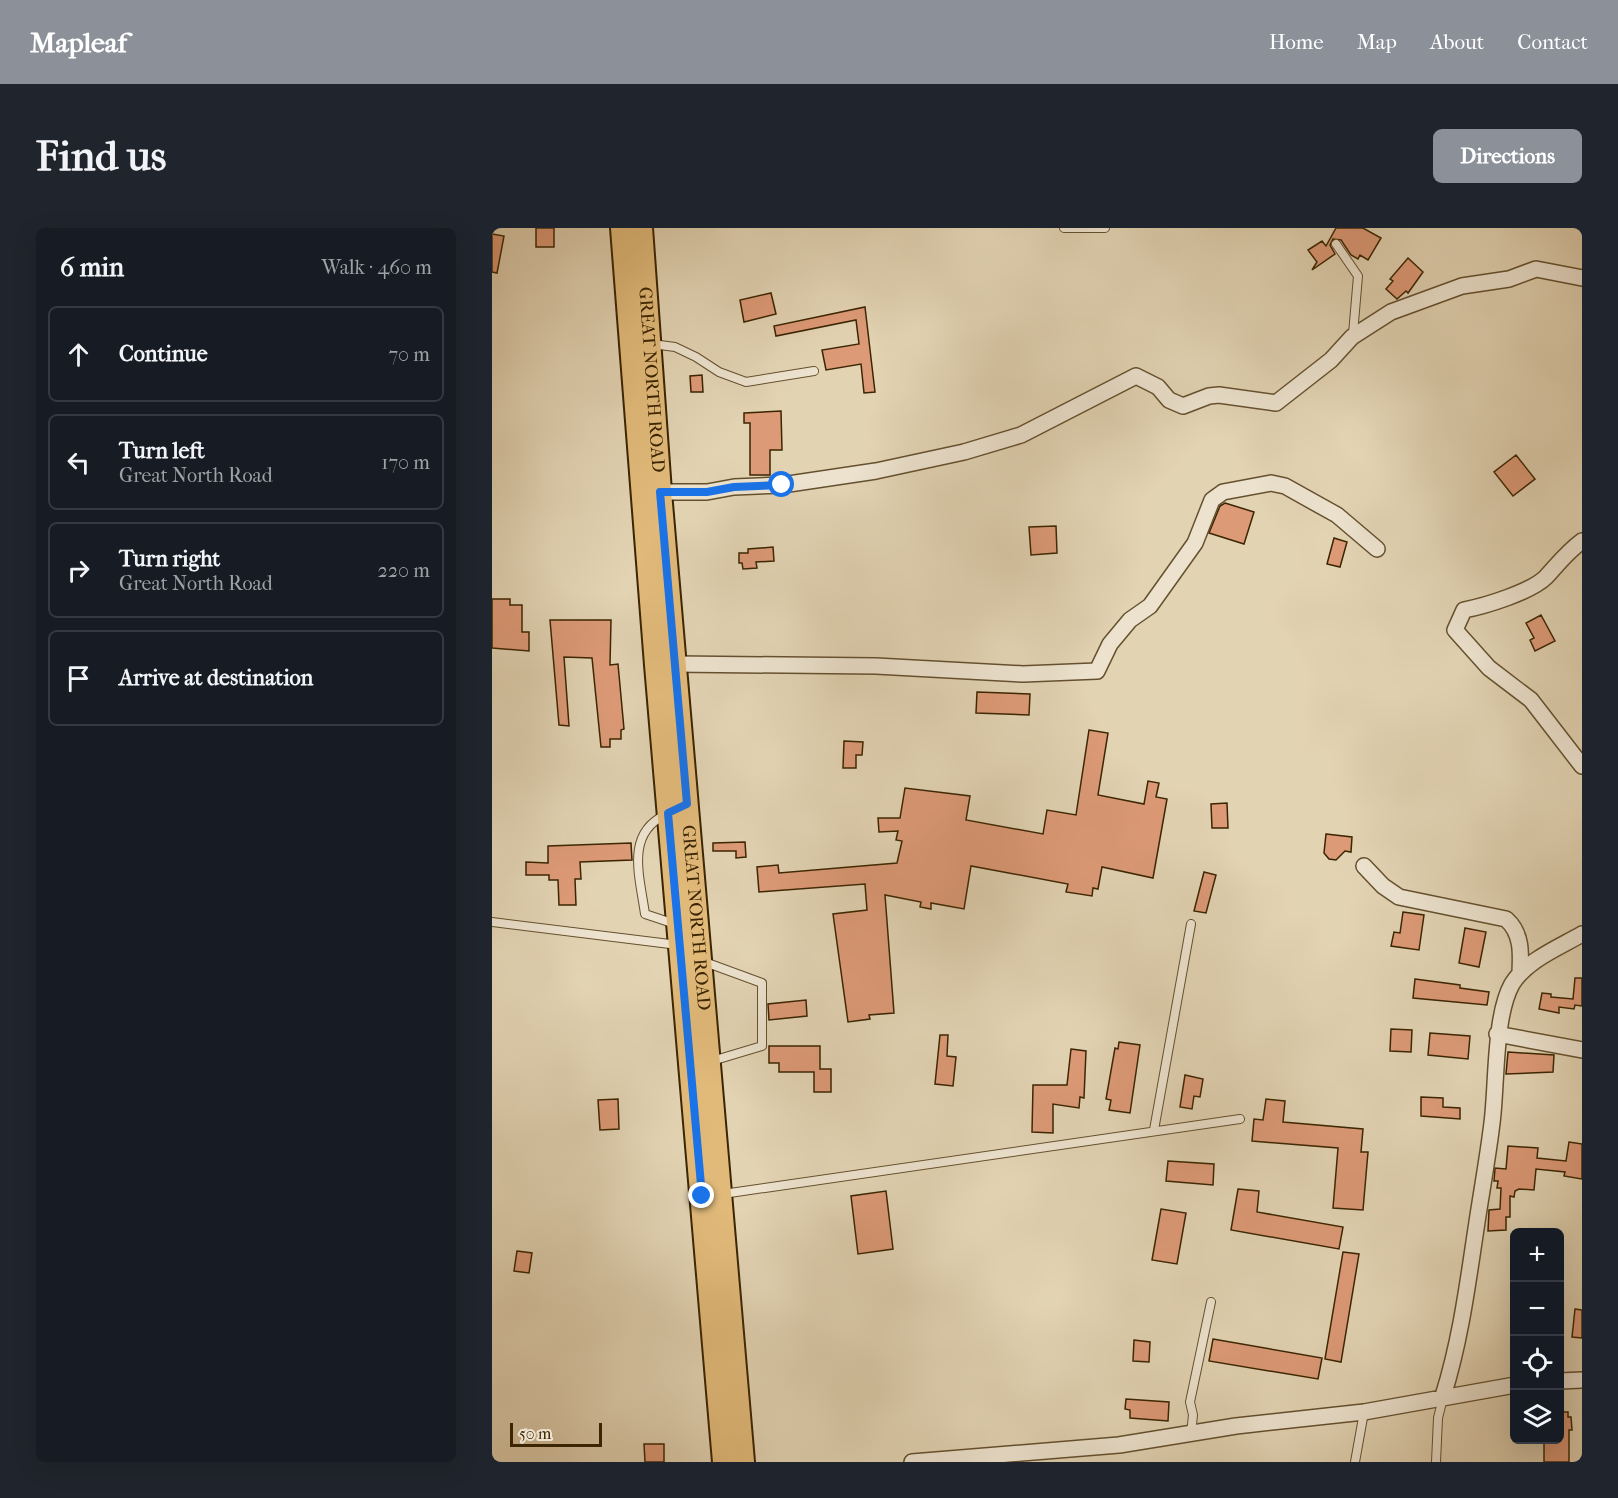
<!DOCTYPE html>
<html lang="en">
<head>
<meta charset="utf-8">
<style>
  :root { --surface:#171b24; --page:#20242c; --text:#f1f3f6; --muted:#9ea1a6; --line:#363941; --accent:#8c9099 }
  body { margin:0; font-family:"IM FELL French Canon",serif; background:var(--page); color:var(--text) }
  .controls { position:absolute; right:18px; bottom:18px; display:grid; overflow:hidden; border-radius:9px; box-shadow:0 6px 24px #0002 }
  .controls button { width:54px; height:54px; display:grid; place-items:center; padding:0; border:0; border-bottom:2px solid var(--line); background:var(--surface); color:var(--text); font:30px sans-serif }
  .scale { position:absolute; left:18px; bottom:15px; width:92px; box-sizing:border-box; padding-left:6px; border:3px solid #3b2502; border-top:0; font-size:16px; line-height:21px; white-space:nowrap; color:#3b2502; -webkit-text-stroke:4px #ece2ce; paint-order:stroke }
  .stop { position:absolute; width:18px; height:18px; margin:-14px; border:4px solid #1a73e8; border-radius:50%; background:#fff }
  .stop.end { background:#1a73e8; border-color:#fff; box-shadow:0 2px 6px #0008 }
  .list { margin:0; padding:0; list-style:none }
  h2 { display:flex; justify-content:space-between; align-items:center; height:78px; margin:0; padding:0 24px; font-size:26px }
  h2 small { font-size:20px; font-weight:400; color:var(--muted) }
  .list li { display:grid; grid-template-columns:39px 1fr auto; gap:18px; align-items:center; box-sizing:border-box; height:96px; margin:0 12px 12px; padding:0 12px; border:2px solid var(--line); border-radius:9px }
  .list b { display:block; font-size:22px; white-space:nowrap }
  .list p { margin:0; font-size:20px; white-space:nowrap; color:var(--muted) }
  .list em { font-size:20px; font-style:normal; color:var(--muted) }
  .icon { flex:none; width:33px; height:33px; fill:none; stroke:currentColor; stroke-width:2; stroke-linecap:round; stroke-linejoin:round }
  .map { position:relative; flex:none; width:1090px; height:1234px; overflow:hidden; border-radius:9px }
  header { display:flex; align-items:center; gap:36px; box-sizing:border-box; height:84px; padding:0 30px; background:var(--accent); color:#fff }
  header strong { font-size:28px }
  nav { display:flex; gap:33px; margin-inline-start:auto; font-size:21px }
  .intro { display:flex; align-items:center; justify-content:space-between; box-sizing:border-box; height:144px; padding:0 36px }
  h1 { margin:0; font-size:42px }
  .button { padding:15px 27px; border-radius:9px; background:var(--accent); color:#fff; font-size:21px; font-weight:700 }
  main { display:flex; gap:36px; padding:0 36px }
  aside { flex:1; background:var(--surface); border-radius:9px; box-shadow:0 6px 24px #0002 }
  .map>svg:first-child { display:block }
  .building { fill:#dd9a77; stroke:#3b2502; stroke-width:1.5 }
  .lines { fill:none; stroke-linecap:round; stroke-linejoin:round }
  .service-casing { stroke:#65502e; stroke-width:10 }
  .minor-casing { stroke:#65502e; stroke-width:18 }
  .primary-casing { stroke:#3b2502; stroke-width:26 }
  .service { stroke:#ece2ce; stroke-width:8 }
  .minor { stroke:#ece2ce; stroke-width:15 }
  .primary { stroke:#e1ba7a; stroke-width:22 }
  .route { stroke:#1a73e8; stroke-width:8 }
  .labels { text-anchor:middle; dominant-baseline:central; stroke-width:4.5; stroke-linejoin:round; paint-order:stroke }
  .street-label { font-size:18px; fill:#3b2502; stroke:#ece2ce }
</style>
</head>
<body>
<header>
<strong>Mapleaf</strong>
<nav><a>Home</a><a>Map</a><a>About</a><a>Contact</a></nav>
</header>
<div class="intro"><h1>Find us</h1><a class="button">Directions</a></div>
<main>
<aside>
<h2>6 min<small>Walk · 460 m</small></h2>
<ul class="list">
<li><svg class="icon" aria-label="ahead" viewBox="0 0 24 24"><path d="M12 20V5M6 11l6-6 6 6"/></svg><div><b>Continue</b></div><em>70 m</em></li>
<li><svg class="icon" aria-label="left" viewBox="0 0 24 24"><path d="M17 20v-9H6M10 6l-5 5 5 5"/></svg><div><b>Turn left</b><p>Great North Road</p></div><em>170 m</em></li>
<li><svg class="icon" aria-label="right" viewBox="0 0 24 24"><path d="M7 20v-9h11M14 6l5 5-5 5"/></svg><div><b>Turn right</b><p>Great North Road</p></div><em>220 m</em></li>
<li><svg class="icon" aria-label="arrive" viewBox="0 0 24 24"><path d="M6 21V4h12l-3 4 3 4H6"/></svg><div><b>Arrive at destination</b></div></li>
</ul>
</aside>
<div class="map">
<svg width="1090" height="1234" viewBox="0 0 1090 1234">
  <rect width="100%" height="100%" fill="#e2d3b3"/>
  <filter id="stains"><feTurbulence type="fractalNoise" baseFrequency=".00333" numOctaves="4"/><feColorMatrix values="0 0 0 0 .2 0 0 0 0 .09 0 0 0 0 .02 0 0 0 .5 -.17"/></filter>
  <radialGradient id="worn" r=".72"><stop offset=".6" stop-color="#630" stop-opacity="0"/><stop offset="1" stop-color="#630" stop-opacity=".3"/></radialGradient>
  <path class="building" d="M44,0H62V19H44Z
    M844,0H871L889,10L876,32L868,27L866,31L859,27L849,12L841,11L838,17L843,26L820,42L825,34L816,22L830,13L834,18Z
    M0,6L12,8L5,45L0,44Z
    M916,30L931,44L916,65L914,63L905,71L894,61L901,53L898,51Z
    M279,65L284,86L252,94L248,72Z
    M373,79L383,164L372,165L369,136L334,142L330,122L367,116L364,92L284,108L282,98Z
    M210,147L211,164H199L198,148Z
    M289,183L290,222H278V247H258V195H252V185Z
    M1024,227L1043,251L1021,268L1002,244Z
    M733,275L762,284L752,316L717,305L728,278Z
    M564,298L565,325L539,327L537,299Z
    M842,310L855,314L848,339L835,336Z
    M281,319L282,333L264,334L265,340L251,341L250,335H247V325H256V321Z
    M0,371H18V377H30V404H37V423L0,420Z
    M1049,387L1063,413L1043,423L1038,412L1042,410L1034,395Z
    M58,392H119L118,437L126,436L132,501L129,502V511H118V519H109L100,430L72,429L77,498L67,497Z
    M485,464L538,466L537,487L484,485Z
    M597,502L616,505L606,567L652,576L656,553L667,555L664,569L675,571L661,650L610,639L606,661L601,660L600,668L574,664L576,656L479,638L472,681L439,675V681L428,679L429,674L393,667L402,785L377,787L378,791L356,794L341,686L375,682L373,656L267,664L265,639L286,637L287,645L405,635L410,613L404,612L406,603L387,604L386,590H408L413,560L478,568L474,592L551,606L555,582L584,587Z
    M352,513L371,514L370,527H364V540H351Z
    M735,575L736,600H720L719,576Z
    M834,606L860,609L859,624L853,623L844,632L837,631L832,625Z
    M253,614L254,629L244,630V623H221V615Z
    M139,615L140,632L88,634L89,651H83L84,677H67L66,652H57V647H34V634L56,635V618Z
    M712,644L724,647L714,685L702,683Z
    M911,684L932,687L927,722L899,718L902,704L908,705Z
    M973,700L994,704L987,739L967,735Z
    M1083,750H1090V778L1083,777L1082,781L1067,779V785L1047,781L1050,765L1059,766V769L1081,771Z
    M923,751L968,757V760L997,764L995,777L921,770Z
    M314,772L315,788L277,792L276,776Z
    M899,801L920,802L919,824L898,823Z
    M938,805L978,808L976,831L936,827Z
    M448,807H456L455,828L464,829L461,858L443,856Z
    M627,814L648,817L638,885L617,882L619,872L614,871L623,820L626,821Z
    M277,818H328V841H339V864H322V844H287V835H277Z
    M579,821L594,823L592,870L588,869L587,880L561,876V905L540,904L541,857H575Z
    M1016,824L1062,827L1061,844L1014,846Z
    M693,847L711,851L708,869L702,868L700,881L688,879Z
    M929,869L951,870V879L968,880V891L929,888Z
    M126,871L127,901L108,902L106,872Z
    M774,871L793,873L791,894L871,901L869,924H876L871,982L841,980L846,920L760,913L762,891L771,892Z
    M1077,914L1090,916V951L1072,948L1073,944L1044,941L1042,962L1027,961L1023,963L1022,969L1018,968V989H1014V1002L996,1003L997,982L1008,981L1009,960H1005L1006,953H1002L1003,940L1014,941L1016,918L1046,920L1045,930L1074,933Z
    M676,933L722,936L721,957L674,953Z
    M746,961L767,963L765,984L851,999L847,1021L739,1002Z
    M394,963L401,1021L366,1026L359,968Z
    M669,981L694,985L685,1036L660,1032Z
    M25,1023L40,1025L37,1045L22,1043Z
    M851,1024L867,1026L849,1134L833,1131Z
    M1083,1081L1090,1082V1110L1080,1109Z
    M721,1111L830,1130L826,1151L717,1133Z
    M642,1112L658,1114L657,1134L641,1133Z
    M634,1171L677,1174L676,1193L638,1190V1182L633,1181Z
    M1068,1184H1076V1189H1079L1080,1202H1077V1234H1052V1212H1068Z
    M152,1216H172V1234H153Z"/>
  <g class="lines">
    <defs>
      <path id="service" d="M572,0H613
        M844,16L866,48L861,106
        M160,116L183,119L204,129L227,144L254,154L322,143
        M173,587C133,606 148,649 153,686L183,696
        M0,694L186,717
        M210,733L270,755V818L220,833
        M662,902L699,696
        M231,966L748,891
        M699,1206L701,1187L698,1174L719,1074
        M863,1234L872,1184
        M944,1234L946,1190L951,1170"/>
      <path id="minor" d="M168,264H215L242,259L290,257L384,243L472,224L529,207L644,148L666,159L677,172L691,178L717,168L727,167L784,175L839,132L860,109L899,84L970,58L1017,51L1044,41L1090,50
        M1090,313C1075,324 1066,336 1054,349C1039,364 993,378 972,382L963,402L997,440L1039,472L1090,538
        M183,436L384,438L531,446L605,443L618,416L638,392L658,378L703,315L720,272L731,264L779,255L793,258L845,287L885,321
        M872,638L891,658L907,669L1014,691C1030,705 1029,725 1028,744
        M1005,806L1090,822
        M1068,1153L1090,1152
        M951,1168C969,1111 976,1053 985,994C990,961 996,928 1000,895C1005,856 1002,788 1020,756C1035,732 1066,720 1090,706
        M420,1234L627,1217L744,1198L872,1184L1023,1157"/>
      <g id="primary">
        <path d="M130,0L164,437L232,1234"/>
        <path id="s1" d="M149,0L168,264L251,1234"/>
      </g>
    </defs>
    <use href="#service" class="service-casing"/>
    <use href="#minor" class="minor-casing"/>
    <use href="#primary" class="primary-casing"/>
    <use href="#service" class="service"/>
    <use href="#minor" class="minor"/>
    <use href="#primary" class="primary"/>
  </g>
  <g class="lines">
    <path class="route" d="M210,968L176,585L195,576L168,264H215L242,259L290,257"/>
  </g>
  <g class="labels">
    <g class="street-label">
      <text stroke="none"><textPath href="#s1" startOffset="152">GREAT NORTH ROAD</textPath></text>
      <text stroke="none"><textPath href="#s1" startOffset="692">GREAT NORTH ROAD</textPath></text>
    </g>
  </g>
  <rect width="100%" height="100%" filter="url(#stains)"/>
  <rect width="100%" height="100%" fill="url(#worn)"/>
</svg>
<div class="controls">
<button>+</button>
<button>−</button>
<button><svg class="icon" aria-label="locate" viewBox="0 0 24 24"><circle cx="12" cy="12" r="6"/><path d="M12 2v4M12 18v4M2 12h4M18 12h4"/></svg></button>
<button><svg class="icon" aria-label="layers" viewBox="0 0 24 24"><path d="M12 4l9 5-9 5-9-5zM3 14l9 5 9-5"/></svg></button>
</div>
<div class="scale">50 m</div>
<div class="stop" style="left:290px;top:257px"></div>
<div class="stop end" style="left:210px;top:968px"></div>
</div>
</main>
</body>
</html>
